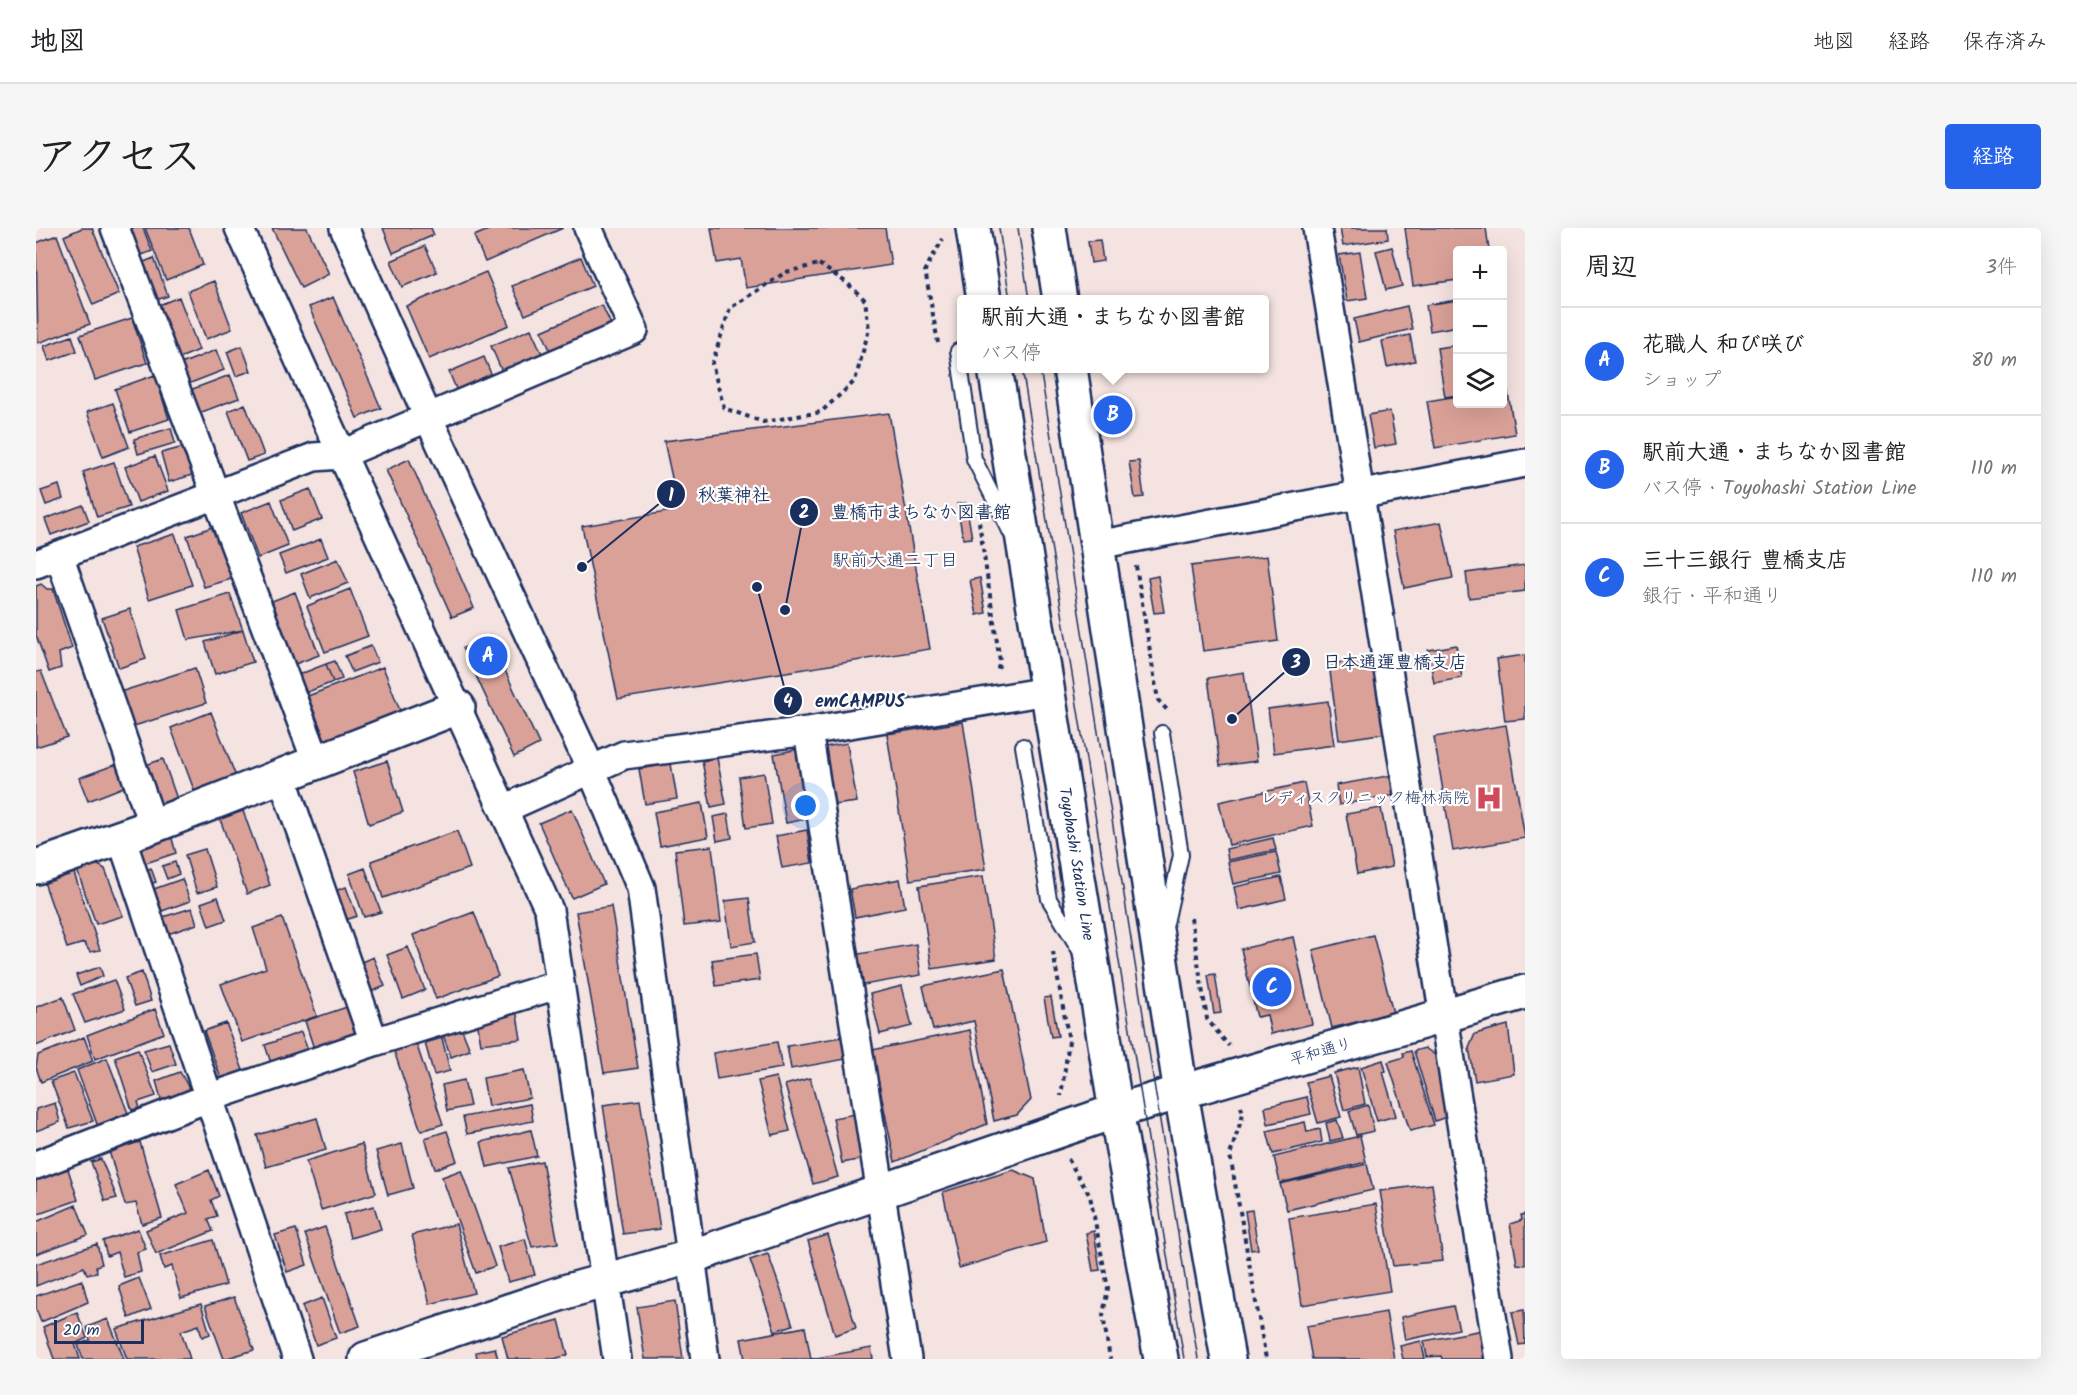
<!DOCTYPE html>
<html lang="ja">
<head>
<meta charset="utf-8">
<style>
  :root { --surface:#fff; --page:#f6f6f6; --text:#202124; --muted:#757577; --line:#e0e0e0; --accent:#2563eb }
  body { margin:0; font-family:Kalam,"Klee One",sans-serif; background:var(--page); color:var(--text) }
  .controls { position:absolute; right:18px; top:18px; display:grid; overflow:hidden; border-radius:6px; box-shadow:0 6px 24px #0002 }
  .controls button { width:54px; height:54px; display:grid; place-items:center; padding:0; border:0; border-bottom:2px solid var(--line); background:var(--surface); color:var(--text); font:30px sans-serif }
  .scale { position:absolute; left:18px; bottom:15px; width:90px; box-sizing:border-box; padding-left:6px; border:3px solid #1b2f5e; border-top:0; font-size:16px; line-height:21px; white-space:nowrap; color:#1b2f5e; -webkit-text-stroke:4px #fff; paint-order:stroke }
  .you { position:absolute; left:770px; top:578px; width:21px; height:21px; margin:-15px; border:4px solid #fff; border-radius:50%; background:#1a73e8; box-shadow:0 0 0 9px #1a73e833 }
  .badge { display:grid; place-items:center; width:39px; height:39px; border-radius:50%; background:var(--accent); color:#fff; font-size:20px; font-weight:700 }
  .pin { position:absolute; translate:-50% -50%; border:3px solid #fff; box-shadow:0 2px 6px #0006 }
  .popup { position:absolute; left:921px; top:67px; width:312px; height:78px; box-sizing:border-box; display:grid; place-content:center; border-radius:6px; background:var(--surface); filter:drop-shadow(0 2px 4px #0005); font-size:20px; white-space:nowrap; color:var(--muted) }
  .popup b { font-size:22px; color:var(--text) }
  .popup::after { content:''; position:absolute; left:50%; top:100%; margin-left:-12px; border:12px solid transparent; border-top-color:var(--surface) }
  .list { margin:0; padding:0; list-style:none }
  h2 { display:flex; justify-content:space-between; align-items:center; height:78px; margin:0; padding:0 24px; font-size:26px }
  h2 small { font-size:20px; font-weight:400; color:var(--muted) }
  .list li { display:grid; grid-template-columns:39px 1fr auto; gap:18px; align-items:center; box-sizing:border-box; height:108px; padding:0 24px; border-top:2px solid var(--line) }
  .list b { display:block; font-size:22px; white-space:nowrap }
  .list p { margin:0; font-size:20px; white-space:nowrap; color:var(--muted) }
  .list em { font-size:20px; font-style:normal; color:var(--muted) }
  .icon { flex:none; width:33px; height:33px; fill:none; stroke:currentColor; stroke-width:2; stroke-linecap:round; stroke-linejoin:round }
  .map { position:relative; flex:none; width:1489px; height:1131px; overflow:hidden; border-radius:6px }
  header { display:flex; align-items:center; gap:36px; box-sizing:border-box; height:84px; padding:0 30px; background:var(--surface); border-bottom:2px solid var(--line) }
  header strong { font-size:28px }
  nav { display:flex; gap:33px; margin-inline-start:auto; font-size:21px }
  .intro { display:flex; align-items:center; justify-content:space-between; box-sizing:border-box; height:144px; padding:0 36px }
  h1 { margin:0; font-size:42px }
  .button { padding:15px 27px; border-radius:6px; background:var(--accent); color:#fff; font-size:21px; font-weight:700 }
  main { display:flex; gap:36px; padding:0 36px }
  aside { flex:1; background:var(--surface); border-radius:6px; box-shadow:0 6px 24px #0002 }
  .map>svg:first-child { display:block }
  .building { fill:#daa198; stroke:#1b2f5e; stroke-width:1.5 }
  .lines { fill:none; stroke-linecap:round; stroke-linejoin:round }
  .service-casing { stroke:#1b2f5e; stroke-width:18 }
  .minor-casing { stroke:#1b2f5e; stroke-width:32 }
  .tertiary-casing { stroke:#1b2f5e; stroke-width:38 }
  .secondary-casing { stroke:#1b2f5e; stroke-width:38 }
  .path { stroke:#1b2f5e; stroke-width:4; stroke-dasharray:4.5 4.5; stroke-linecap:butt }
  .service { stroke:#fff; stroke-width:14 }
  .minor { stroke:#fff; stroke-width:27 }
  .tertiary { stroke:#fff; stroke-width:33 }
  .secondary { stroke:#fff; stroke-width:33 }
  .tram { stroke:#1b2f5e; stroke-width:1.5 }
  .labels { text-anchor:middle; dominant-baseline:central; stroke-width:4.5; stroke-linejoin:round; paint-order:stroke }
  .poi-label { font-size:16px; fill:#1b2f5e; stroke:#fff; text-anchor:end }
  .street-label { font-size:16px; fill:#1b2f5e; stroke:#fff }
  .neighbourhood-label { font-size:18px; fill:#1b2f5e; stroke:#fff }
  .leader { fill:none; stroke:#1b2f5e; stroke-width:2 }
  .callout-dot { fill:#1b2f5e; stroke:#fff; stroke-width:2 }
  .mark-label { font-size:18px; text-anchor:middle; font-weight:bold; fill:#fff }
  .callout-label { font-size:18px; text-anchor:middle; font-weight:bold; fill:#1b2f5e; stroke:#fff; stroke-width:4.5; stroke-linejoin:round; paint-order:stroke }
</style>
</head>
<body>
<header>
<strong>地図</strong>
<nav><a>地図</a><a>経路</a><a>保存済み</a></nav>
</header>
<div class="intro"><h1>アクセス</h1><a class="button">経路</a></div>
<main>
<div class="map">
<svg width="1489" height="1131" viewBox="0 0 1489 1131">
  <rect width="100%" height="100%" fill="#f4e3e0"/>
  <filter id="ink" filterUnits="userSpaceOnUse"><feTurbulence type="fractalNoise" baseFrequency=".0167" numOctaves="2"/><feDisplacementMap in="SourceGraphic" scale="12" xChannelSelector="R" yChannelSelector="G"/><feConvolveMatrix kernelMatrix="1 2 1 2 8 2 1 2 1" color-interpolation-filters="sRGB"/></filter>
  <g filter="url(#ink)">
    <path class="building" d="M46,0H56L83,66L57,77L28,8Z
      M85,0H107L116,23L96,31Z
      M109,0H153L167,37L130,52Z
      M236,0H271L293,46L265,60Z
      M347,0H395L398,7L357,25Z
      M457,0H527L449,34L438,8Z
      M675,0H849L855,37L710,60L705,31L681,35Z
      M1304,0H1351L1352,11L1307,18Z
      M1369,0H1450L1453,22H1422V52L1377,58Z
      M21,7L54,96L2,115L0,15Z
      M1064,12L1067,33L1055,35L1052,13Z
      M389,18L401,44L366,59L355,33Z
      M1356,19L1366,58L1350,62L1340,23Z
      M1324,24L1331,70L1311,73L1303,27Z
      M545,29L557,58L489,87L476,58Z
      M118,30L132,68L114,74L100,37Z
      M450,44L473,97L393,131L370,78Z
      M178,53L196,101L170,111L152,63Z
      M143,69L163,122L139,132L118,79Z
      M297,69L345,180L321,190L273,79Z
      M1422,72V98L1394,103L1390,77Z
      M566,77L577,101L516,127L506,103Z
      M1371,78L1376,101L1323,114L1318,91Z
      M96,90L111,135L59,152L44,107Z
      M495,101L507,128L467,146L455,118Z
      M1374,107L1379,133L1351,139L1346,113Z
      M36,108L41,123L13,133L8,118Z
      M1422,117V167L1409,169L1401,120Z
      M206,118L215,143L200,148L191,124Z
      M180,122L188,142L152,156L145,136Z
      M448,129L458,153L423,168L413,144Z
      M119,147L133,191L94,204L79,161Z
      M194,147L203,170L163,185L154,162Z
      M1471,159L1479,206L1399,220L1391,173L1422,168V176H1466V160Z
      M77,175L93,219L67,229L51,184Z
      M209,176L228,227L211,233L192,183Z
      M1354,183L1360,216L1338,220L1332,187Z
      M853,185L894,421L582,471L546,298L643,282L628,213Z
      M135,200L139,215L102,226L98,211Z
      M148,219L156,247L133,254L125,225Z
      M119,228L132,263L102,274L89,239Z
      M373,231L438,380L416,389L350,242Z
      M1103,233L1108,269L1099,270L1093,234Z
      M78,234L93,279L61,289L47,244Z
      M23,257L27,271L10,277L5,263Z
      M274,261L286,291L256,303L245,272Z
      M235,273L252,318L222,330L205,285Z
      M930,275L936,310L927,311L921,276Z
      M47,277L53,293L15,307L9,291Z
      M1405,294L1417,350L1368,360L1357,303Z
      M182,297L199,350L168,359L151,308Z
      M139,306L156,357L113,371L97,319Z
      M285,311L292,329L250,345L243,327Z
      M1231,328L1242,413L1167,423L1155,338Z
      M302,331L312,355L274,370L265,346Z
      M1489,337V363L1433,370L1430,345Z
      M1122,348L1128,384L1118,385L1112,350Z
      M944,350L950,385L941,387L934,352Z
      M5,356L11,361H17L36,420L23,425L25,440L13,444L0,407V358Z
      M314,361L332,408L289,424L271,378Z
      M259,364L283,427L254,438L231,375Z
      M194,366L207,402L152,412L143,382Z
      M94,381L110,431L83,440L66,390Z
      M207,402L217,434L179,446L169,414Z
      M453,408L503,516L478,529L427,420Z
      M1420,417L1426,450L1398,455L1392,422Z
      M335,418L342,434L316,444L309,428Z
      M1489,427V491L1469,493L1461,431Z
      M1340,430L1350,505L1303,512L1293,436Z
      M299,433L306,451L297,454L290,436Z
      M290,436L297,454L269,465L262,447Z
      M347,439L367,490L292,519L272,468Z
      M159,440L170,475L95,499L84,464Z
      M5,443L31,509L0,519V444Z
      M1208,444L1221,533L1184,538L1172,450Z
      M1292,473L1298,517L1238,525L1232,481Z
      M175,484L202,554L161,570L135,500Z
      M927,494L950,641L874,652L851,506Z
      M1470,497L1489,610L1417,623L1398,509Z
      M811,515L821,574L798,577L788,519Z
      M763,521L775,590L750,595L738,526Z
      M681,530L690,576L675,579L666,533Z
      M127,531L141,571L118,579L104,539Z
      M351,533L367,584L333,596L317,544Z
      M81,536L90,558L52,573L43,550Z
      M635,536L641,571L609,576L603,541Z
      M728,545L736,596L710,600L703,549Z
      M1357,547L1360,567L1303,577L1300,557Z
      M1268,555L1277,598L1193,617L1183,574Z
      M666,575L672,609L624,618L618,584Z
      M1345,580L1356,639L1321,646L1310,586Z
      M536,581L568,656L536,670L503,595Z
      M207,583L234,657L211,666L184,591Z
      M692,586L696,610L681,613L677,589Z
      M771,602L776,635L746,640L740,608Z
      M421,603L434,640L347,670L335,633Z
      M135,607L140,625L107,636L101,618Z
      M1237,610L1240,622L1192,632L1190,621Z
      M676,618L685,694L648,698L639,622Z
      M169,621L181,659L161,665L149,627Z
      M1240,624L1245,646L1197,656L1192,634Z
      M139,634L143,646L131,651L126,638Z
      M59,635L69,641L87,688L60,696L41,642Z
      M115,640L120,654L111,657L106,644Z
      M329,640L345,684L328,689L313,646Z
      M38,645L64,722L54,724L48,715L31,720L8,654Z
      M947,648L960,731L896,741L883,658Z
      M1245,649L1250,671L1203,682L1198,659Z
      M146,651L154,673L126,683L118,661Z
      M864,651L869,679L819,689L814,661Z
      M310,659L321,688L307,693L296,664Z
      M182,669L190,692L173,698L165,675Z
      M713,670L719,714L695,718L689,673Z
      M575,678L602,840L568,845L540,684Z
      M156,680L161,696L123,709L117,692Z
      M438,684L462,748L400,771L377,707Z
      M246,690L281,788L206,814L185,756L230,740L217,700Z
      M1337,707L1357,785L1296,800L1277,722Z
      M1257,709L1276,796L1235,806L1231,787L1221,789L1205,721Z
      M880,716L885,747L822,758L817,727Z
      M372,719L389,762L367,771L351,727Z
      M720,726L724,752L680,758L676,732Z
      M337,729L349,758L332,765L321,736Z
      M64,739L67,748L44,758L40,747Z
      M968,741L995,872L981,887L958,893L938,793L897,802L887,758Z
      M106,744L115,773L99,778L89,750Z
      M1179,746L1185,785L1178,786L1172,747Z
      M78,752L89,781L49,795L37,766Z
      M866,758L876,798L844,806L834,766Z
      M27,769L39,802L0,818V779Z
      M1015,769L1022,808L1015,809L1008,770Z
      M317,777L323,802L316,813L279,824L269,793Z
      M119,781L128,805L59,831L51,807Z
      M480,781L485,811L445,816L440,787Z
      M190,795L209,848L187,856L168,803Z
      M424,797L434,822L415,829L406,804Z
      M1472,797L1478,846L1439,853L1433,820L1439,806Z
      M934,802L951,896L859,934L836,822Z
      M265,804L273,825L236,838L229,817Z
      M48,809L57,833L5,854L0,839L2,827Z
      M806,809L810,831L755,841L751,818Z
      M406,810L414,843L398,847L389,815Z
      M741,814L746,840L681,851L677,825Z
      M133,815L140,836L116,844L108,822Z
      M380,815L407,896L385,903L358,823Z
      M1389,820L1399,827L1410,889L1399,893L1378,823Z
      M102,821L120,868L102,874L104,880L96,882L79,829Z
      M1375,823L1398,897L1374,903L1352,834L1368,829L1367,825Z
      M71,830L95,893L64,904L41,842Z
      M1347,832L1350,843L1347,844L1360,888L1341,893L1325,839Z
      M1322,839L1329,876L1308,882L1298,845Z
      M488,842L494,870L452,878L447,850Z
      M144,844L154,862L148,873L127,878L120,853Z
      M38,845L57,893L33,900L15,853Z
      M1293,848L1305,889L1282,895L1270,854Z
      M740,849L754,903L736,907L722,853Z
      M774,850L802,949L777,956L749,857Z
      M428,852L434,878L411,883L406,857Z
      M1271,869L1275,886L1232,896L1229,879Z
      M604,872L624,1001L587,1006L567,877Z
      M19,875L24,894L0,903V881Z
      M494,876L497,893L431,906L427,889Z
      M1332,877L1338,903L1320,907L1313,883Z
      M824,885L832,930L806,935L797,890Z
      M281,890L290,922L230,939L221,907Z
      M1301,892L1307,910L1294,913L1290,895Z
      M1269,894L1271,904L1284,901L1286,914L1237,926L1231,903Z
      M495,902L501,928L451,939L445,914Z
      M411,903L421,933L399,941L389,910Z
      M1324,908L1330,934L1244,955L1238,929Z
      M104,914L126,990L106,996L100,975L89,977L73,923Z
      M326,916L340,965L285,982L270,933Z
      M366,916L377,960L352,967L340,923Z
      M65,931L81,970L69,973L55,934Z
      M506,933L522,1015L496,1019L473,940Z
      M1331,936L1337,962L1251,982L1244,956Z
      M32,941L42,972L0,987V951Z
      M173,942L183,968L175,972L181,988L172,991L177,1003L120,1026L110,1002L152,985L140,956Z
      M425,942L459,1038L440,1045L406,949Z
      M977,942L999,951L1010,1014L923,1040L907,964Z
      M1396,956L1407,1033L1357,1038L1344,963Z
      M1340,976L1354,1063L1266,1077L1253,990Z
      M40,977L52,1007L0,1026V994Z
      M338,978L345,1001L314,1010L308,986Z
      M1216,982L1222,1021L1215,1022L1209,983Z
      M1489,986V1037L1481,1036L1474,996L1486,992L1485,987Z
      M420,996L438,1065L394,1076L376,1007Z
      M289,999L324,1098L304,1105L269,1006Z
      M102,1001L110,1021L101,1024L105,1044L88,1049L81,1024L71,1028L67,1013Z
      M260,1001L271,1037L251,1044L239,1007Z
      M1058,1003L1064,1042L1057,1043L1050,1005Z
      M792,1007L820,1100L799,1107L772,1013Z
      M489,1011L499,1047L472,1054L462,1019Z
      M177,1012L190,1057L145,1070L136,1038L128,1041L124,1028Z
      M61,1016L66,1036L60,1038L61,1044L51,1046L48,1039L0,1058V1036Z
      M732,1026L757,1097L739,1103L714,1032Z
      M103,1050L115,1081L93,1090L83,1058Z
      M46,1052L52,1074L5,1094L0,1081V1068Z
      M198,1069L218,1122L188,1131L169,1078Z
      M286,1070L300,1110L280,1117L266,1078Z
      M639,1073L647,1131H609L601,1079Z
      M165,1076L174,1106L166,1109L163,1097L145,1103L154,1131H91L80,1101Z
      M1417,1078L1423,1101L1369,1112L1365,1089Z
      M1488,1082L1489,1116L1483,1117L1476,1084Z
      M41,1084L51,1110L39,1116L44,1131H18L7,1099Z
      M1350,1084L1358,1131H1276L1270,1098Z
      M72,1091L88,1131H47L42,1117L54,1112L51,1099Z
      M523,1092L532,1127L518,1131H472L466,1108Z
      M769,1099L775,1131L835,1120L837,1131H709L705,1111Z
      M1447,1102L1452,1131H1406L1405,1128L1391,1129L1388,1113Z
      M1385,1113L1389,1131H1367L1364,1118Z
      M459,1120L462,1131H441L440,1124Z"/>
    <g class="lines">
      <defs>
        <path id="service" d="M922,123L938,231L975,305
          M1126,505L1145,627L1130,695
          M987,518L1013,671L1043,721"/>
        <path id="minor" d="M79,0L281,535
          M203,0L513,682L581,1131
          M308,0L392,189L555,541L605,660L669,1131
          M1281,0L1463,1131
          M1061,317L1489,235
          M23,327L117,598
          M0,336L278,229L304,227L598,102L552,0
          M772,503L871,1131
          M246,549L338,814
          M468,581L588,527L772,503L1011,463
          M85,609L261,1131
          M0,937L172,870L338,814L524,756"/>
        <path id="tertiary" d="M0,639L117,598L422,479
          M330,1131L532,1063L654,1029L1080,883L1489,764"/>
        <path id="secondary" d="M937,0L948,72
          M1013,0L1024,72
          M959,140L1080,883L1125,1131
          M1034,140L1145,865L1192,1131"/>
      </defs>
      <use href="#service" class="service-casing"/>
      <use href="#minor" class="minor-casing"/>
      <use href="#tertiary" class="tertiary-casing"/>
      <use href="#secondary" class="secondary-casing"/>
      <path class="path" d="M783,36L811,55L829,72L833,101L819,153L785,184L727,194L688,180L676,136L694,80L750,44Z
        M902,115L889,42L907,11
        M943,294L964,434L961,443
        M1100,338L1122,472L1133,484
        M1155,690L1171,791L1193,818
        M1017,724L1033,813L1025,868
        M1205,878L1207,886L1194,927L1230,1131
        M1032,931L1054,968L1072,1060L1067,1087L1074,1131"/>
      <use href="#service" class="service"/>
      <use href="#minor" class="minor"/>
      <use href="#tertiary" class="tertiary"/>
      <use href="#secondary" class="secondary"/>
      <path class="tram" d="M963,0L974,72
        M982,0L993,72
        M986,140L1148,1131
        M1004,140L1162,1131"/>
    </g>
  </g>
  <defs>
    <symbol id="hospital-bare" viewBox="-9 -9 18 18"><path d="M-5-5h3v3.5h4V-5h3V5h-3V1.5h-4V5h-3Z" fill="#d1495b" stroke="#fff" stroke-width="2.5" paint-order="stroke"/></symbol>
  </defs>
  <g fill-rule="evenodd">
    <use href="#hospital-bare" x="1434" y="551" width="38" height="38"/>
  </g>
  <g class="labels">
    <g class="poi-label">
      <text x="1433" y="570">レディスクリニック梅林病院</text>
    </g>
    <g class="street-label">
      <text transform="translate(1040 636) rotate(81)">Toyohashi Station Line</text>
      <text transform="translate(1285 824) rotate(-16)">平和通り</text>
    </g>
    <g class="neighbourhood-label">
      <text x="859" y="333">駅前大通二丁目</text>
    </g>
  </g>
  <path class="leader" d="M546 339L635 266M749 382L768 284M1196 491L1260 434M721 359L752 473"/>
  <g class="callout-dot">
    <circle cx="546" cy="339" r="6"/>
    <circle cx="749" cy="382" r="6"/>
    <circle cx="1196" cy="491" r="6"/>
    <circle cx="721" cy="359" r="6"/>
    <circle cx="635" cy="266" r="15"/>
    <circle cx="768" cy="284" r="15"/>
    <circle cx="1260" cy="434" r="15"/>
    <circle cx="752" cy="473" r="15"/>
  </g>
  <g class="mark-label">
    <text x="635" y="273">1</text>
    <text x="768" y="290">2</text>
    <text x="1260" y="440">3</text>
    <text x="752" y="479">4</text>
  </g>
  <g class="callout-label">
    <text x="698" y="273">秋葉神社</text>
    <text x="885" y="290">豊橋市まちなか図書館</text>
    <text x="1359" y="440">日本通運豊橋支店</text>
    <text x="824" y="479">emCAMPUS</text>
  </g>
</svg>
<div class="controls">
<button>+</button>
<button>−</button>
<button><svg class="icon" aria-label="layers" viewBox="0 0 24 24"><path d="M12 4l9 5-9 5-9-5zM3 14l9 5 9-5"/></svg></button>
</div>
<div class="scale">20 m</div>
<div class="you"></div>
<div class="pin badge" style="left:452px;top:428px">A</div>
<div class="pin badge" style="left:1077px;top:187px">B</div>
<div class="popup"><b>駅前大通・まちなか図書館</b>バス停</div>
<div class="pin badge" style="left:1236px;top:759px">C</div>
</div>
<aside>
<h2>周辺<small>3件</small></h2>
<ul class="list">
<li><span class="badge">A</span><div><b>花職人 和び咲び</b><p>ショップ</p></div><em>80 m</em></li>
<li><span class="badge">B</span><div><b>駅前大通・まちなか図書館</b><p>バス停 · Toyohashi Station Line</p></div><em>110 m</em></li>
<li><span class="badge">C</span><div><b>三十三銀行 豊橋支店</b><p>銀行 · 平和通り</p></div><em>110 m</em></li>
</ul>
</aside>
</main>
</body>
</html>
